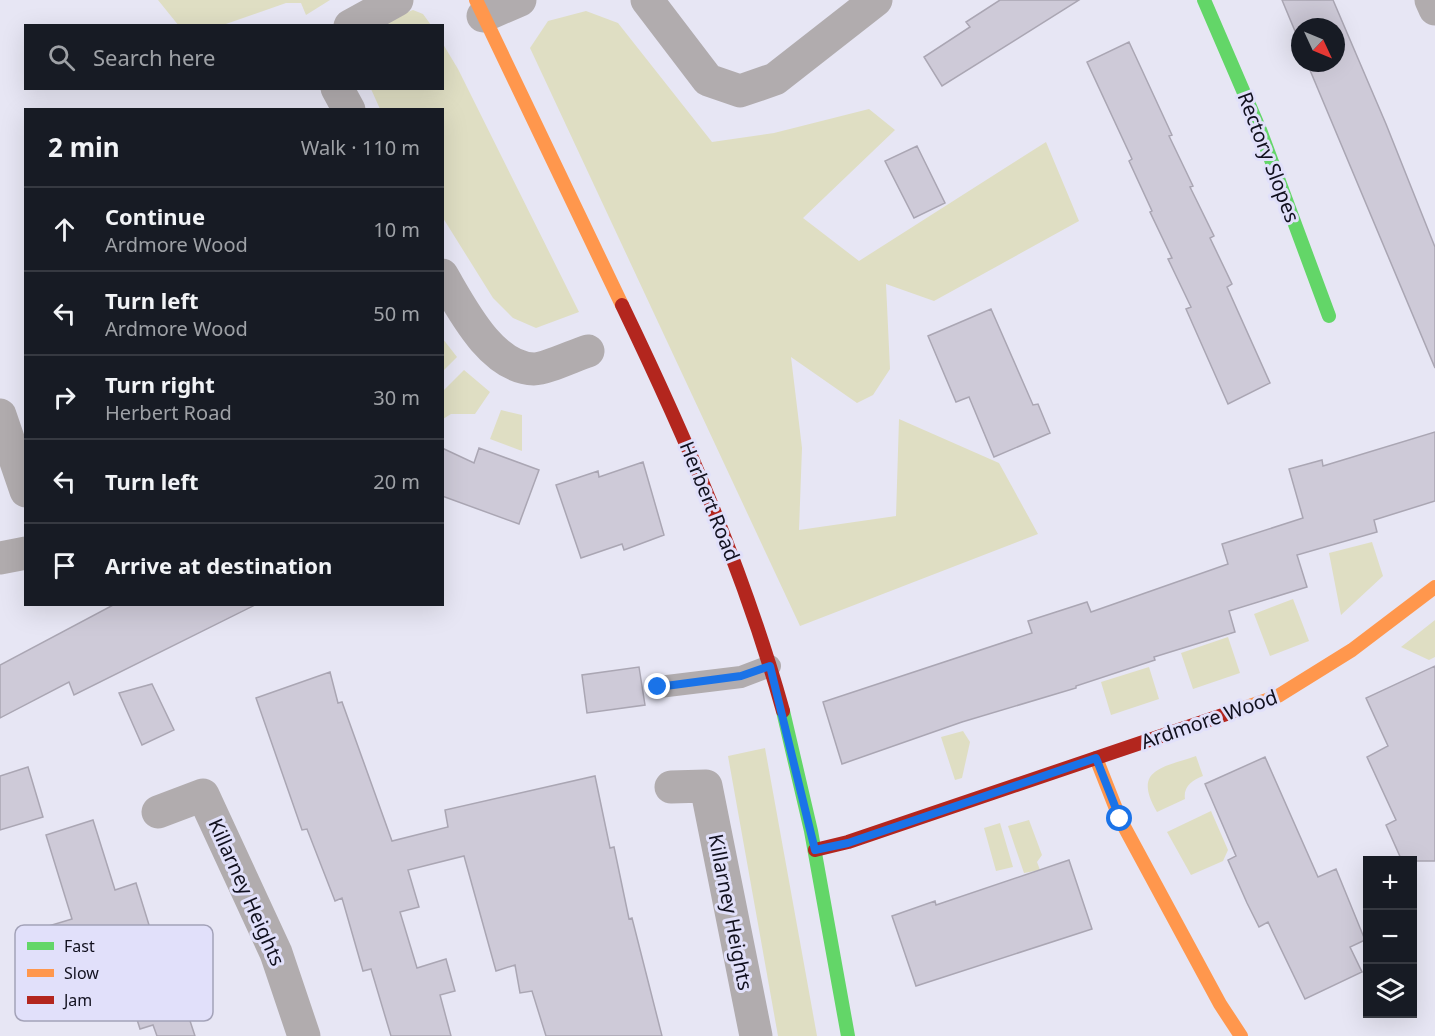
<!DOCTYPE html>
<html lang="en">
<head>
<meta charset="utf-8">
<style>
  :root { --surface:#171b24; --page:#20242c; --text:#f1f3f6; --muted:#9ea1a6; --line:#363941 }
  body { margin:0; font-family:"Noto Sans",sans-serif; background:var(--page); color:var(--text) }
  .controls { position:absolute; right:18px; bottom:18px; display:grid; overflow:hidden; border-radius:0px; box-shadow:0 6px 24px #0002 }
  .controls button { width:54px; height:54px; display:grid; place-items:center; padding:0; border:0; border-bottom:2px solid var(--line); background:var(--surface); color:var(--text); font:30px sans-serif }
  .compass { position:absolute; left:1291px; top:18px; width:54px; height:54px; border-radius:50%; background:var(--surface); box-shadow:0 6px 24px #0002; rotate:134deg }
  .stop { position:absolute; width:18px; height:18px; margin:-14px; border:4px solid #1a73e8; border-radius:50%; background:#fff }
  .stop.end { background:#1a73e8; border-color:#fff; box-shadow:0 2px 6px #0008 }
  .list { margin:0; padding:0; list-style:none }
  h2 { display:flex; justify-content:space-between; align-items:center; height:78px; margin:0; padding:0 24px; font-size:26px }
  h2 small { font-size:20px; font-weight:400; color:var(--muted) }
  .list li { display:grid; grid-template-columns:39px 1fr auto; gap:18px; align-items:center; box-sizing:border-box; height:84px; padding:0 24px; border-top:2px solid var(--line) }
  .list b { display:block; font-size:22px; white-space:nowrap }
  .list p { margin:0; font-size:20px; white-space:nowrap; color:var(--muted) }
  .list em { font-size:20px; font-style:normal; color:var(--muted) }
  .icon { flex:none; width:33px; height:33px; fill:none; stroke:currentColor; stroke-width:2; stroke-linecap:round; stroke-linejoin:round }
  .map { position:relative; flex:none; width:1435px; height:1036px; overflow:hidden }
  .search { position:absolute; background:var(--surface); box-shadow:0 6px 24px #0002; left:24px; top:24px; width:420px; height:66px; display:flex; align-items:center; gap:15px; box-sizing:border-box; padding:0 21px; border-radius:0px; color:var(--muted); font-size:22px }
  .panel { position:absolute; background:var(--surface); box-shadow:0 6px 24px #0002; left:24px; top:108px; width:420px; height:498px; border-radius:0px }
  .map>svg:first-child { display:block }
  .green { fill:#dfdec3 }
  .building { fill:#cecad8; stroke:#aaa6b3; stroke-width:1.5 }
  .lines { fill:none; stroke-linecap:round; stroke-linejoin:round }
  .lane { stroke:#b1acae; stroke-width:22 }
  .street { stroke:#b1acae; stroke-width:33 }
  .fast { stroke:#63d668; stroke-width:14 }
  .slow { stroke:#ff974d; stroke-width:14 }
  .jam { stroke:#b3261e; stroke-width:14 }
  .route { stroke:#1a73e8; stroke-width:8 }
  .labels { text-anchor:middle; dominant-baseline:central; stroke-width:6; stroke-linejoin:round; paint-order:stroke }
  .street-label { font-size:20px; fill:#11101e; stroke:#e1e0fa }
  .key { fill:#e1e0fa; stroke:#a3a2b8; stroke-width:1.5 }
  .key-label { font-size:16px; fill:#11101e }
</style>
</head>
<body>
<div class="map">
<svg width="1435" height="1036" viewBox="0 0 1435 1036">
  <rect width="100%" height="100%" fill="#e7e6f4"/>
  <path class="green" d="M158,0H330L306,15L301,3H286L223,25L179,26Z
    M413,10L423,14L431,25L382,26L388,19Z
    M586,11L618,23L712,142L774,133L869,109L895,130L803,218L859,261L1046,142L1079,221L934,301L886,284L890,369L873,395L857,403L791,357L802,448L799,530L896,516L899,419L999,463L1038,534L800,626L530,48L548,21Z
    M443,44L458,69L579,312L536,328L513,318L493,298L443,218L442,110L380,109L371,89L442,88Z
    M443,339L457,357L443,371Z
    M464,370L490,392L475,414H451L443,419V391Z
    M501,410L522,415V451L490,439Z
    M1372,542L1383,576L1341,615L1329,553Z
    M1293,599L1309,641L1270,656L1254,614Z
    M1435,620V657L1429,660L1401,647Z
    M1228,637L1240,673L1193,689L1181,653Z
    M1149,667L1159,699L1111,715L1101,682Z
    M963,731L970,742L962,778L955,780L941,737Z
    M765,748L817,1036H778L728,756Z
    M1196,756L1203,776C1192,780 1183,787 1185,799L1157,812C1132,769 1162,768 1196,756Z
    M1211,811L1228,850L1223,861L1191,875L1167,832Z
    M1029,820L1042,855L1037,862L1040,870L1024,873L1008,826Z
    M1000,823L1013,867L996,871L984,828Z"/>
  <path class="building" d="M1000,0H1079L942,86L924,57L970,27L966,22Z
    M1282,0H1333L1386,124L1435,247V368L1307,63H1336V27H1300V43Z
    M1129,42L1172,135L1169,136L1193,186L1190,187L1214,236L1210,238L1232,284L1227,287L1270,383L1228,404L1186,309L1191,307L1168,259L1172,258L1150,212L1152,211L1129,161L1132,159L1087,62Z
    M917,146L945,203L914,218L885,161Z
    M991,309L1033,405L1038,404L1050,433L994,457L969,397L956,402L928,336Z
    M1435,432V501L1374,520L1377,532L1297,555L1307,587L1229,611L1235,632L1154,657L1155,660L1076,686V688L962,722L842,764L823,702L1032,633L1028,621L1087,602L1091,612L1228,564L1222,544L1303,518L1289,469L1322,460L1323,466Z
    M442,448L474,463L479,448L539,470L519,524L442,496Z
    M643,462L664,535L624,550L622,544L581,558L556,485L598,471L599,477Z
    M115,604H257L74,695L69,682L0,718V665Z
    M1435,666V861H1402L1386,825L1396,820L1367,757L1388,746L1366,698Z
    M639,667L645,705L587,713L582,675Z
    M330,672L338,703L342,702L392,841L448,827L445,810L595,776L610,848L614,847L629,919L632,918L662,1036H546L532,991L520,993L515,965L496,971L464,856L408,870L419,907L400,912L417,968L446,959L455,991L440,995L451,1036H391L371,969L363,971L342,898L335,901L307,829L302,830L256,698Z
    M152,684L174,730L142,745L119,693Z
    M1265,757L1318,877L1336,869L1365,940L1350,947L1362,972L1305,999L1268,922L1259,927L1247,903L1228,860L1236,856L1205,784Z
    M28,767L43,817L0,830V776Z
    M93,820L115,890L136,883L158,954L167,951L195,1036H157L153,1025L140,1029L129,994L118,998L99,941L47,965L32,931L72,919L46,835Z
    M1069,860L1092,929L916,986L892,916L935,901L936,905Z"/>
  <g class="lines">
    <path class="lane" d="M659,687L741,677L770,666"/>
    <path class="street" d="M647,0L708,80L740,91L775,79L876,0
      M1431,0L1435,9
      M483,16L520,0
      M350,26L397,0
      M337,88L349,110
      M442,275C461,307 491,368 534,369C546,369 575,355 588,351
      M0,415L26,491
      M0,558L26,553
      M671,787L706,786L756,1036
      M158,812L203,795L276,953L304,1036"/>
    <path class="fast" d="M1204,0L1260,130L1329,316
      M783,711L811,831L848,1036"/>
    <path class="slow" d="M476,0L622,305
      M1232,712L1278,696L1352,650L1435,587
      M1096,758L1120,819L1220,1004L1241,1036"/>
    <path class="jam" d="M622,305C685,436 744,571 783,711
      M815,850L848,842L1232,712"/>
  </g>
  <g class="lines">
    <path class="route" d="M658,687L741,676L770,666L815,850L848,843L1096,758L1120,819"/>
  </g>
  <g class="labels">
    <g class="street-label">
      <text transform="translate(1269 157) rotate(69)">Rectory Slopes</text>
      <text transform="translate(710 501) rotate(68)">Herbert Road</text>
      <text transform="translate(1209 719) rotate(-19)">Ardmore Wood</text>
      <text transform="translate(247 892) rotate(66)">Killarney Heights</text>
      <text transform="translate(731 912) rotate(79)">Killarney Heights</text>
    </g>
  </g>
  <rect x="15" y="925" width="198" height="96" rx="9" class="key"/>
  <rect x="27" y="942" width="27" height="8" fill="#63d668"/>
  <rect x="27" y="969" width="27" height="8" fill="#ff974d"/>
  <rect x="27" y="996" width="27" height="8" fill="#b3261e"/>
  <g class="key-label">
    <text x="64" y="952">Fast</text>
    <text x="64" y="979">Slow</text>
    <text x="64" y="1006">Jam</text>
  </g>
</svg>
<div class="controls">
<button>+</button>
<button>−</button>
<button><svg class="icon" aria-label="layers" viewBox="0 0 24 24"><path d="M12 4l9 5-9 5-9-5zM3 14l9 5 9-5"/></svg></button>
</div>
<svg class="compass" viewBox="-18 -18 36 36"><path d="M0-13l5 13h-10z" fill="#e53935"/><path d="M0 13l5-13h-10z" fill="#9ea1a6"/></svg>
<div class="stop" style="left:1120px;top:819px"></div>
<div class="stop end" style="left:658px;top:687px"></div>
<div class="search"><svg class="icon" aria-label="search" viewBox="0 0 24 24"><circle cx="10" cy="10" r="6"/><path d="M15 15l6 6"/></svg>Search here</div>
<section class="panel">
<h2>2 min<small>Walk · 110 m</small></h2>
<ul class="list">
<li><svg class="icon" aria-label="ahead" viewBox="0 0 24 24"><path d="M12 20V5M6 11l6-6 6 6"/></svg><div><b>Continue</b><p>Ardmore Wood</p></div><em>10 m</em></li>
<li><svg class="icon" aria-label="left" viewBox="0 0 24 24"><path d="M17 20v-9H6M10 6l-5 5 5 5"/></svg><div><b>Turn left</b><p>Ardmore Wood</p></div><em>50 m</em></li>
<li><svg class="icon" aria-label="right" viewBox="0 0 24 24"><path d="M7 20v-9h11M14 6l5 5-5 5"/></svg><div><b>Turn right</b><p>Herbert Road</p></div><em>30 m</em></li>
<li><svg class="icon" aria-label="left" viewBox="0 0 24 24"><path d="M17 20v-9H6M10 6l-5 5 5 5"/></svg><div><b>Turn left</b></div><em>20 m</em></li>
<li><svg class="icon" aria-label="arrive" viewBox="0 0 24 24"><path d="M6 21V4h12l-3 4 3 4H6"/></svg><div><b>Arrive at destination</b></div></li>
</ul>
</section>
</div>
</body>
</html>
